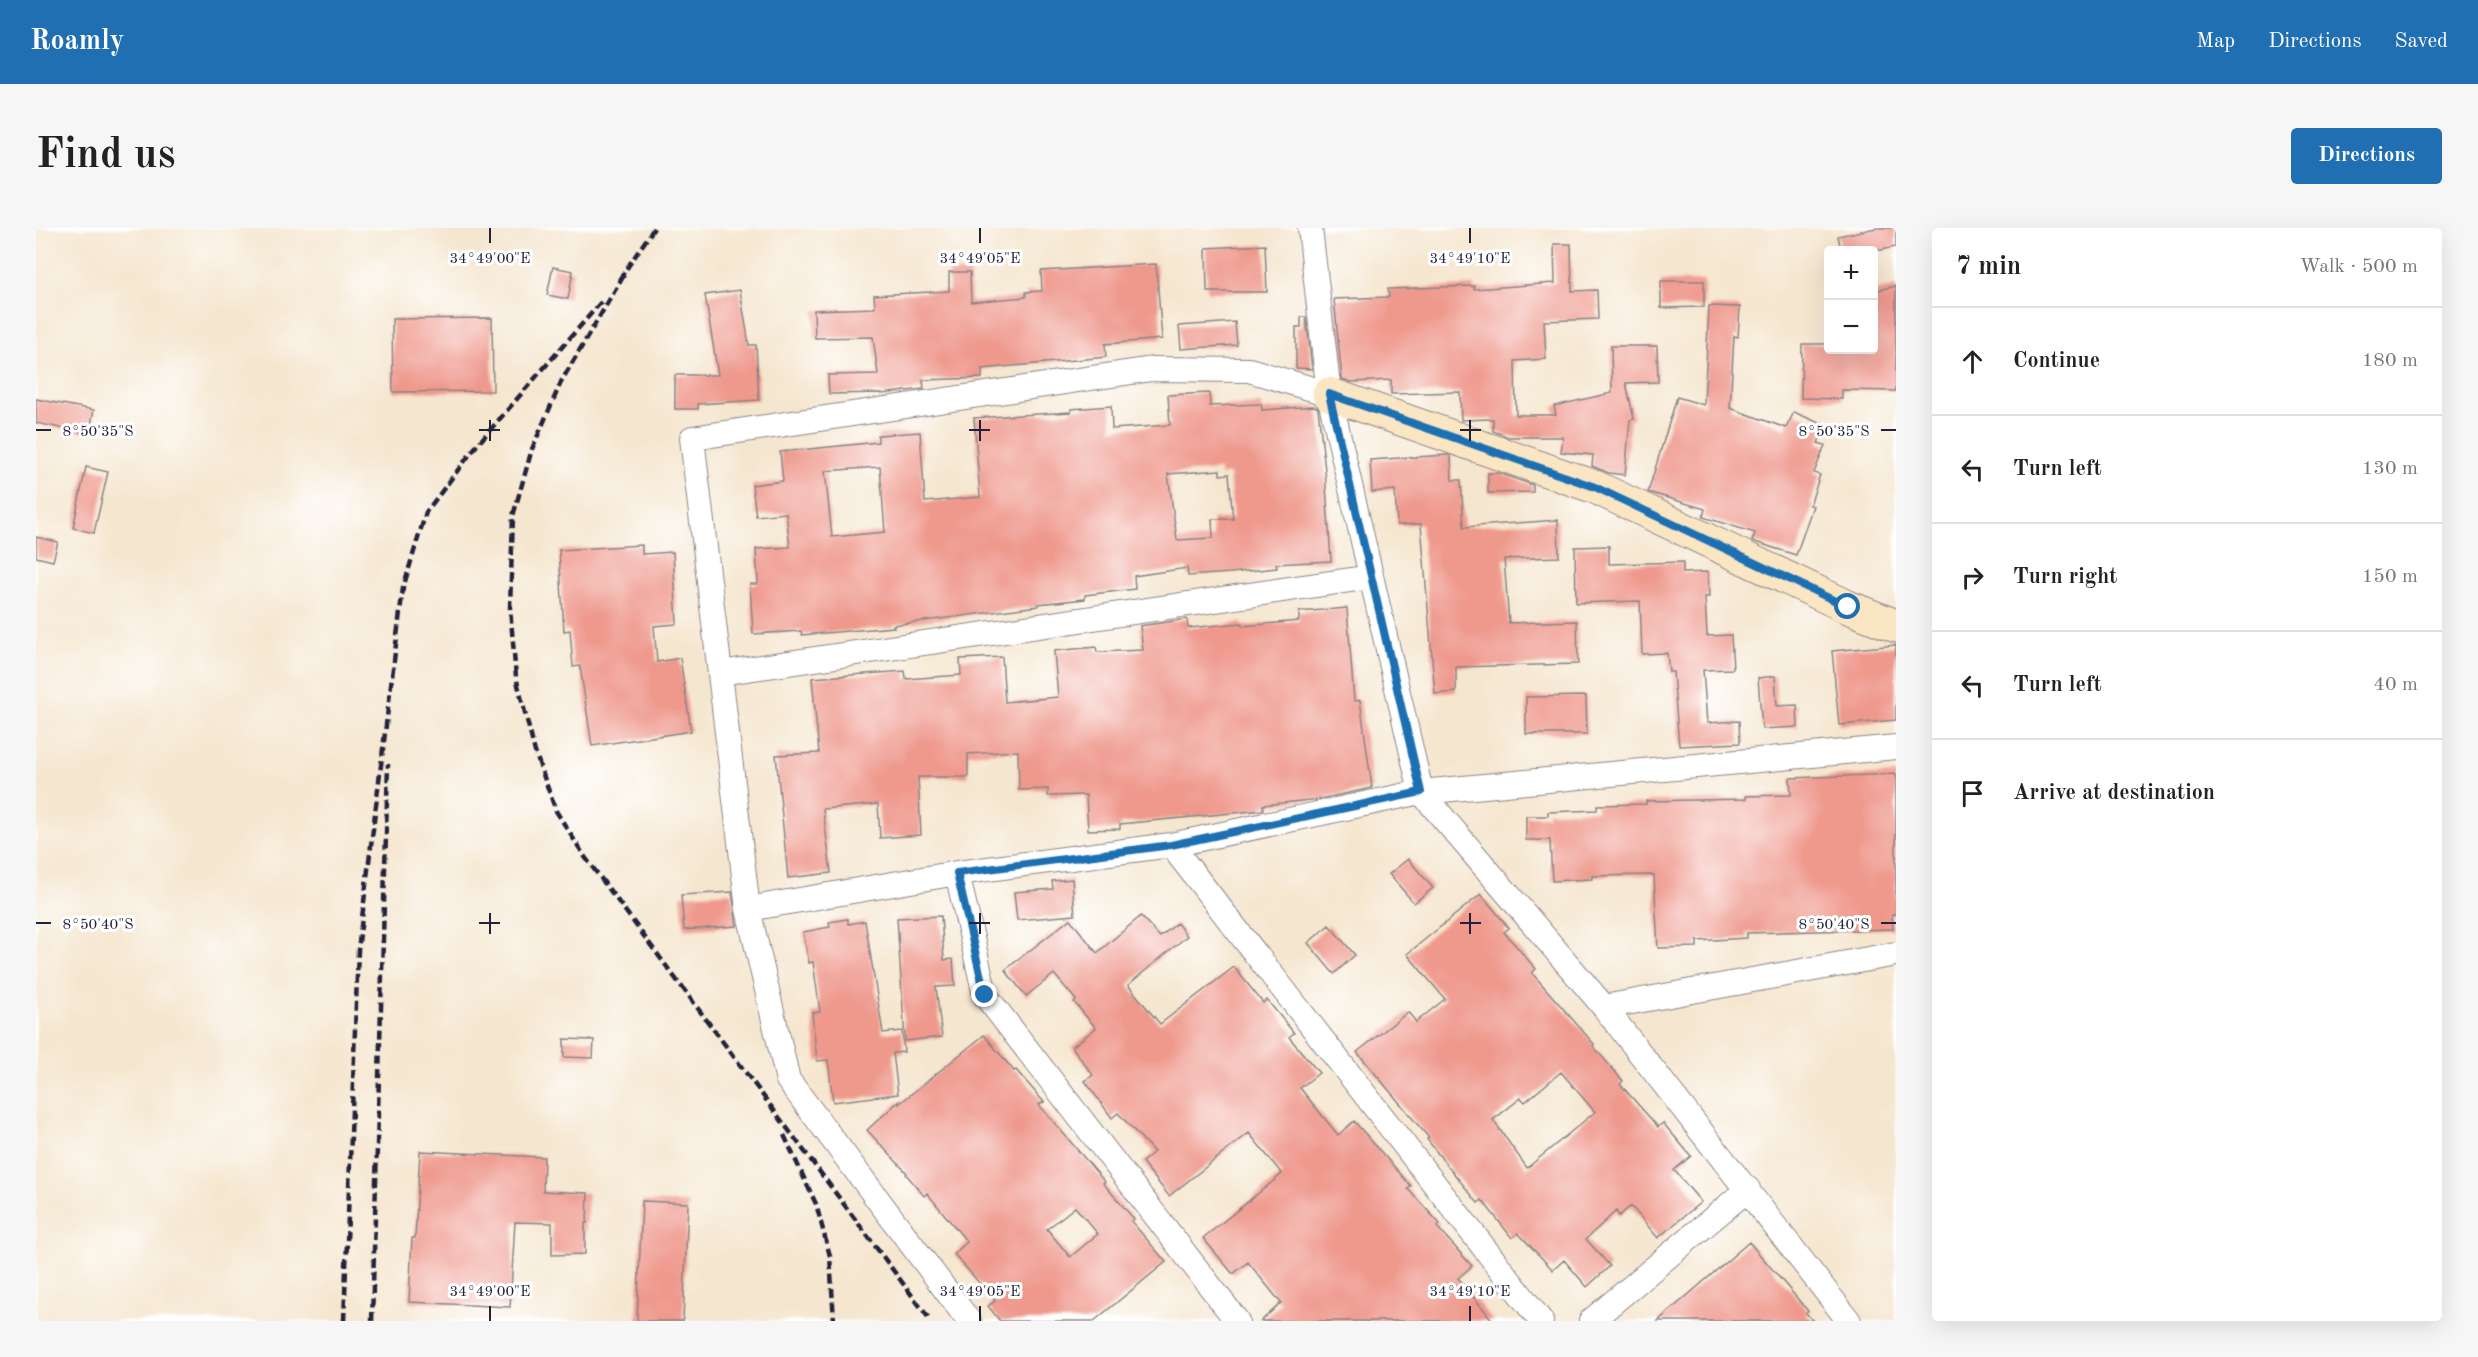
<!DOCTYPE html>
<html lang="en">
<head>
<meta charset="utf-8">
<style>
  :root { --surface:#fff; --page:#f6f6f6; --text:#222; --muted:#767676; --line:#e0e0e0; --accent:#1f6fb2 }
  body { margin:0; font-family:"Old Standard TT",serif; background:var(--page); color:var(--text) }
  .controls { position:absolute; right:18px; top:18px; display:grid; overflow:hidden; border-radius:6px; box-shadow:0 6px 24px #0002 }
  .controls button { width:54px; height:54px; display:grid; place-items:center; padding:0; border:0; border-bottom:2px solid var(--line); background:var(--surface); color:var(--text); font:30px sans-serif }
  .stop { position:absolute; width:18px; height:18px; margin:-14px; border:4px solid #1f6fb2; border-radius:50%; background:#fff }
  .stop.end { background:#1f6fb2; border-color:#fff; box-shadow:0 2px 6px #0008 }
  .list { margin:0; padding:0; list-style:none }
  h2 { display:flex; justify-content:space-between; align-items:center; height:78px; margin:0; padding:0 24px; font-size:26px }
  h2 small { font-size:20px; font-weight:400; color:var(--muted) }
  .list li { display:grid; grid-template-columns:39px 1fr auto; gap:18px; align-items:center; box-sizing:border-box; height:108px; padding:0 24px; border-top:2px solid var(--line) }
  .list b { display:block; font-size:22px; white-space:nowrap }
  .list em { font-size:20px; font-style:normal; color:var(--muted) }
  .icon { flex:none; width:33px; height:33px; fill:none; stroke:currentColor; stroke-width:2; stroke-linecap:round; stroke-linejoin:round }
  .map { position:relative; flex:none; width:1860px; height:1093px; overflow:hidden; border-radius:6px }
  header { display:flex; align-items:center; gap:36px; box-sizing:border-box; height:84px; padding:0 30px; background:var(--accent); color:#fff }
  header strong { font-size:28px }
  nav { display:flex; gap:33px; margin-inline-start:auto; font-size:21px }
  .intro { display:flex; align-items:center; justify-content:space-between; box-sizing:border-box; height:144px; padding:0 36px }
  h1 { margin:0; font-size:42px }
  .button { padding:15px 27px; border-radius:6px; background:var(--accent); color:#fff; font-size:21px; font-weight:700 }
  main { display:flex; gap:36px; padding:0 36px }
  aside { flex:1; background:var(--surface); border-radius:6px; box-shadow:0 6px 24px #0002 }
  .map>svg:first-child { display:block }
  .building { fill:#ef998d; fill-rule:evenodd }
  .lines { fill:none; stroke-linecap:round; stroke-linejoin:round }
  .street-casing { stroke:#8c8485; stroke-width:26 }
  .secondary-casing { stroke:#8c8485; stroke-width:35 }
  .street { stroke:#fff; stroke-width:24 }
  .secondary { stroke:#fbe6c4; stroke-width:33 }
  .rail { stroke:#22223b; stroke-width:4.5; stroke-dasharray:9 4.5; stroke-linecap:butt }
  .route { stroke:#1f6fb2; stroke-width:8 }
  .ticks { fill:none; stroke:#22223b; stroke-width:2 }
  .ticks-label { font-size:15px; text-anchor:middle; fill:#22223b; stroke:#fff; stroke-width:6; stroke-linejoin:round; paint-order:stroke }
</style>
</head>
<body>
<header>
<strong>Roamly</strong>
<nav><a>Map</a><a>Directions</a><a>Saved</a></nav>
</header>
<div class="intro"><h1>Find us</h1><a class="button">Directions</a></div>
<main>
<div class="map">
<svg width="1860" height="1093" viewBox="0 0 1860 1093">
  <rect width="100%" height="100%" fill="#fff"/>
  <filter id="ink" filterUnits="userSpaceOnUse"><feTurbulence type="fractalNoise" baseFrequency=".0167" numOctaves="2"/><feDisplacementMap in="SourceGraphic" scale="12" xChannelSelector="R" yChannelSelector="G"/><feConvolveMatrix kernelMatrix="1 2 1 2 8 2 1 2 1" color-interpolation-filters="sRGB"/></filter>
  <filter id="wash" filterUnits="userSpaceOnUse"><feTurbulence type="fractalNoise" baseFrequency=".008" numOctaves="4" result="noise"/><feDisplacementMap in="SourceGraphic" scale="24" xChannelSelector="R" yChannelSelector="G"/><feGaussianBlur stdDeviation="1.35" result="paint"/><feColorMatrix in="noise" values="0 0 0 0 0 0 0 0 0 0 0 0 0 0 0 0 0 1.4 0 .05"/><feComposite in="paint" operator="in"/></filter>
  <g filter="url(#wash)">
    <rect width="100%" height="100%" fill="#f5e6cf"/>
    <g id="blocks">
      <path class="building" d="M1840,0H1860V19L1844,22H1805L1802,8Z
        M1518,16H1535L1536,63L1561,62L1562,91L1508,93L1510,131L1479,133L1480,187H1520L1518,178L1576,165L1575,118H1621L1622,154L1590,155L1598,191L1594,192L1589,247L1573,245L1556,238L1557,227L1525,224L1527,209H1472L1457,203V191L1425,192L1424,164L1355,166V152L1315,154L1306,151L1298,71L1353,69L1352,61L1438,58V61L1519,55Z
        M1229,17L1231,64H1171L1170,20Z
        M1120,36L1126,111L1069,116L1070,129L946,141V150L887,152L888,161L845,166V165L793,166L792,147L842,146L837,109L779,110L778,82L839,80L838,67L913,63V44H934L935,74L990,69V64L1006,63L1005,43Z
        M517,39L537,43L532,71L511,67Z
        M1625,53H1668V79L1625,80Z
        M1860,58V163L1806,162V171L1765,170L1766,116H1792V122H1838V63Z
        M704,62L713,117H720L723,172L662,176V181H639V147H682L669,67Z
        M1673,78L1704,79L1702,109L1698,108L1694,180L1750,200L1758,184L1790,198L1782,215L1789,217L1778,245L1784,247L1774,277L1777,278L1760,327L1716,313L1719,305L1667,289L1669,281L1612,264L1641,169L1668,177Z
        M1265,89H1270L1276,141L1260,140V99H1265Z
        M456,90L457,163L357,164L356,91Z
        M1199,94L1201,117L1145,121L1143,98Z
        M1173,165L1174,178L1225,176L1226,182L1278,178L1282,180L1289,242L1295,333L1240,336L1241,340L1194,345L1152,348L1151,340L1098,348L1099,361L1049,367V371L1002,376V378L857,397L858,399L766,407L765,403L717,406L714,356H722L720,321L754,319L750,285L720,288L716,257L747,253L744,224L842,214V207L884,204L889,274L944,269L938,190L1035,184V181L1075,178L1076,201L1134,197L1132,167ZM844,239L849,304L796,309L789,243ZM1184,242V247L1193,246L1197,291H1176L1177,310L1141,312L1132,246Z
        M0,171L58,182L53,206L0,195Z
        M1411,227L1415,228L1416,252H1425L1428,299L1522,292L1523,329L1468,331L1473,395L1541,393L1542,436L1420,439V464L1399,466L1385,296L1361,297L1359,262L1336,264L1334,232Z
        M50,239L72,244L58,305L37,300Z
        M1452,245H1463L1497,257V264L1452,265Z
        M0,309L22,314L17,333L0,329Z
        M606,317V326L637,324L641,396L618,398L621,434L644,430L655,503L556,518L544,438L537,439L534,402L528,403L523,322Z
        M1573,318V336L1647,334V345L1672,344L1673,369H1669L1671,408L1695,407L1697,441L1667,442L1671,495L1703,493L1704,515L1643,518L1637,444H1633L1631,425L1606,426L1604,373L1540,375L1539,319Z
        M1311,380L1318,473L1324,472L1336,560L1284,571L1227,577V582L1084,596V601L1052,602L1050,567L1012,568V561L983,562L982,523L932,526V549H882L885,607L844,610L842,576L787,581L795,645L752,650L740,527L783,525L776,450L869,443L870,451L925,447L924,431L966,429L969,474L1022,469L1018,423L1060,419L1061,424L1107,422L1104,398L1151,391L1152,400L1206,395V398L1263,393V384Z
        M1860,417V492L1803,497L1796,423Z
        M1739,448L1741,478L1761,477L1762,499L1726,501L1722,450Z
        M1550,468L1551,506H1490V469Z
        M1860,546V686H1856L1857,701L1711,705V710L1661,713V719L1622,720L1618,647L1556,648V651L1516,653L1514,612H1490V588H1512V584L1561,582V577L1610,576V573L1710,571V568L1755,567L1754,550Z
        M1372,631L1397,660L1378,675L1353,646Z
        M1036,651L1039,687L981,692L978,664L1017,661L1016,653Z
        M696,664L701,698L648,702L645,667Z
        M1445,666L1473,700L1468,704L1500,741L1496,745L1558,816L1557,818L1587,853L1584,856L1622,899L1627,895L1655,928L1638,942L1665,974L1622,1010L1595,978L1583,988L1580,983L1550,1011L1574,1038L1551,1059L1528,1032L1517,1042L1482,1005L1476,1010L1446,972L1442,975L1406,931L1391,911L1393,910L1321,824L1372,784L1380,794L1409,771L1371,726ZM1525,844L1559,884L1491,940L1457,892L1485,870L1489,874Z
        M905,688L908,732L917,731L919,758L900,759L906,809L869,813L861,690Z
        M1105,688L1124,709L1141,695L1151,708L1092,757L1124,796L1198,739L1227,775L1231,772L1258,805L1253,809L1283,845L1264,860L1302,907L1318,893L1375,958L1372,961L1404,996L1401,999L1436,1038L1422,1050L1457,1093H1225L1245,1075L1212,1034L1197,1046L1167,1010L1246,946L1213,905L1133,968L1106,934L1118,924L1082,885L1076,890L1049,853L1057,847L1036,819L1060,800L1038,774L1040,772L1018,746L990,768L969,742L1034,691L1061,725Z
        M812,691V696L829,693L847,805L866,803L868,824L857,825L862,866L797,874L792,832L781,833L776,785L784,784L777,734L773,735L767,704L794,699L793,694Z
        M1293,697L1319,727L1298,746L1272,715Z
        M948,807L978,843L980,842L1008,874L1003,877L1069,954L1067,955L1098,991L1095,993L1130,1034L1058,1093H964L952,1078L959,1073L918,1026L931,1014L891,965L888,968L870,946L871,945L831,902L863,873V876ZM1039,979L1062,1006L1034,1029L1011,1001Z
        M528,811L558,812L557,830L528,829Z
        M384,923L508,929L507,963L552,965L551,995H549V1026L516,1027V995L479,994L474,1079L373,1074L376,1010H379Z
        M606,973L652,975L647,1093H601Z
        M1713,1014L1772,1083L1770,1085L1777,1093H1622Z"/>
    </g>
  </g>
  <g filter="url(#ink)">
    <use href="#blocks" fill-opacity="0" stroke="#8c8485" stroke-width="1.5"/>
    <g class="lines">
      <defs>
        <path id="street" d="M1274,0L1293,166L1385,564L1568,779L1813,1093
          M684,445L1335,349
          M1135,617L1505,1093
          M921,645L949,767L1201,1093
          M712,681L921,645L1135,617L1385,564L1860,519
          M1568,779L1860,726
          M933,1093L752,852L712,681L656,210L1116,141L1213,142L1293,166
          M1555,1093L1712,961"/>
        <path id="secondary" d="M1293,166L1559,259L1812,379L1860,398"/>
      </defs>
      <use href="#street" class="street-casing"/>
      <use href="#secondary" class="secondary-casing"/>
      <use href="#street" class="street"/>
      <use href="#secondary" class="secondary"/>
      <path class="rail" d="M588,47L526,152L496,221L477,288L474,380L480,449L499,524L520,583L549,629L895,1093
        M583,52L618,0
        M748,907L780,976L794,1028L798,1093
        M308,1093L322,722L367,360L390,284L441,217L566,73
        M336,1093L352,536"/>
    </g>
  </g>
  <g class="lines" filter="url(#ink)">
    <path class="route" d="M949,767L921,645L1135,617L1385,564L1293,166L1559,259L1812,379"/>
  </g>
  <path class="ticks" d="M454,0V15M944,0V15M1434,0V15M454,192V213M944,192V213M1434,192V213M0,202H15M443,202H464M933,202H954M1424,202H1445M1845,202H1860M454,685V706M944,685V706M1434,685V706M0,695H15M443,695H464M933,695H954M1424,695H1445M1845,695H1860M454,1078V1093M944,1078V1093M1434,1078V1093"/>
  <g class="ticks-label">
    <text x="454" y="35">34°49'00"E</text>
    <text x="944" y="35">34°49'05"E</text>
    <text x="1434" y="35">34°49'10"E</text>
    <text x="62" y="208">8°50'35"S</text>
    <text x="1798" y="208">8°50'35"S</text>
    <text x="62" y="701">8°50'40"S</text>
    <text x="1798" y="701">8°50'40"S</text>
    <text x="454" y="1068">34°49'00"E</text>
    <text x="944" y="1068">34°49'05"E</text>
    <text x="1434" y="1068">34°49'10"E</text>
  </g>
</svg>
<div class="controls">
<button>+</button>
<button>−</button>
</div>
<div class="stop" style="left:1812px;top:379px"></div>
<div class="stop end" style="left:949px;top:767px"></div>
</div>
<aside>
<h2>7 min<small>Walk · 500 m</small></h2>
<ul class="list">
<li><svg class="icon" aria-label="ahead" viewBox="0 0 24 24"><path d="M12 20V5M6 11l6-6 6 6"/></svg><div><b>Continue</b></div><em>180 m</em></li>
<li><svg class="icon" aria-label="left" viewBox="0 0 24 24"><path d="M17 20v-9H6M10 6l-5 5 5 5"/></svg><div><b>Turn left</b></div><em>130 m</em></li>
<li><svg class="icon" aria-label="right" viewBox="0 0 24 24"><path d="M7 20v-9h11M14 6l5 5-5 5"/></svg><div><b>Turn right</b></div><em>150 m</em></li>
<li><svg class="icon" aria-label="left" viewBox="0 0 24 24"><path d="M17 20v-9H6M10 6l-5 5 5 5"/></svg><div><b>Turn left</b></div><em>40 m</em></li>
<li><svg class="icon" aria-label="arrive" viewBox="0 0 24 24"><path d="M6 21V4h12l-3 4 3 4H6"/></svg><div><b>Arrive at destination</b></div></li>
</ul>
</aside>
</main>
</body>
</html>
